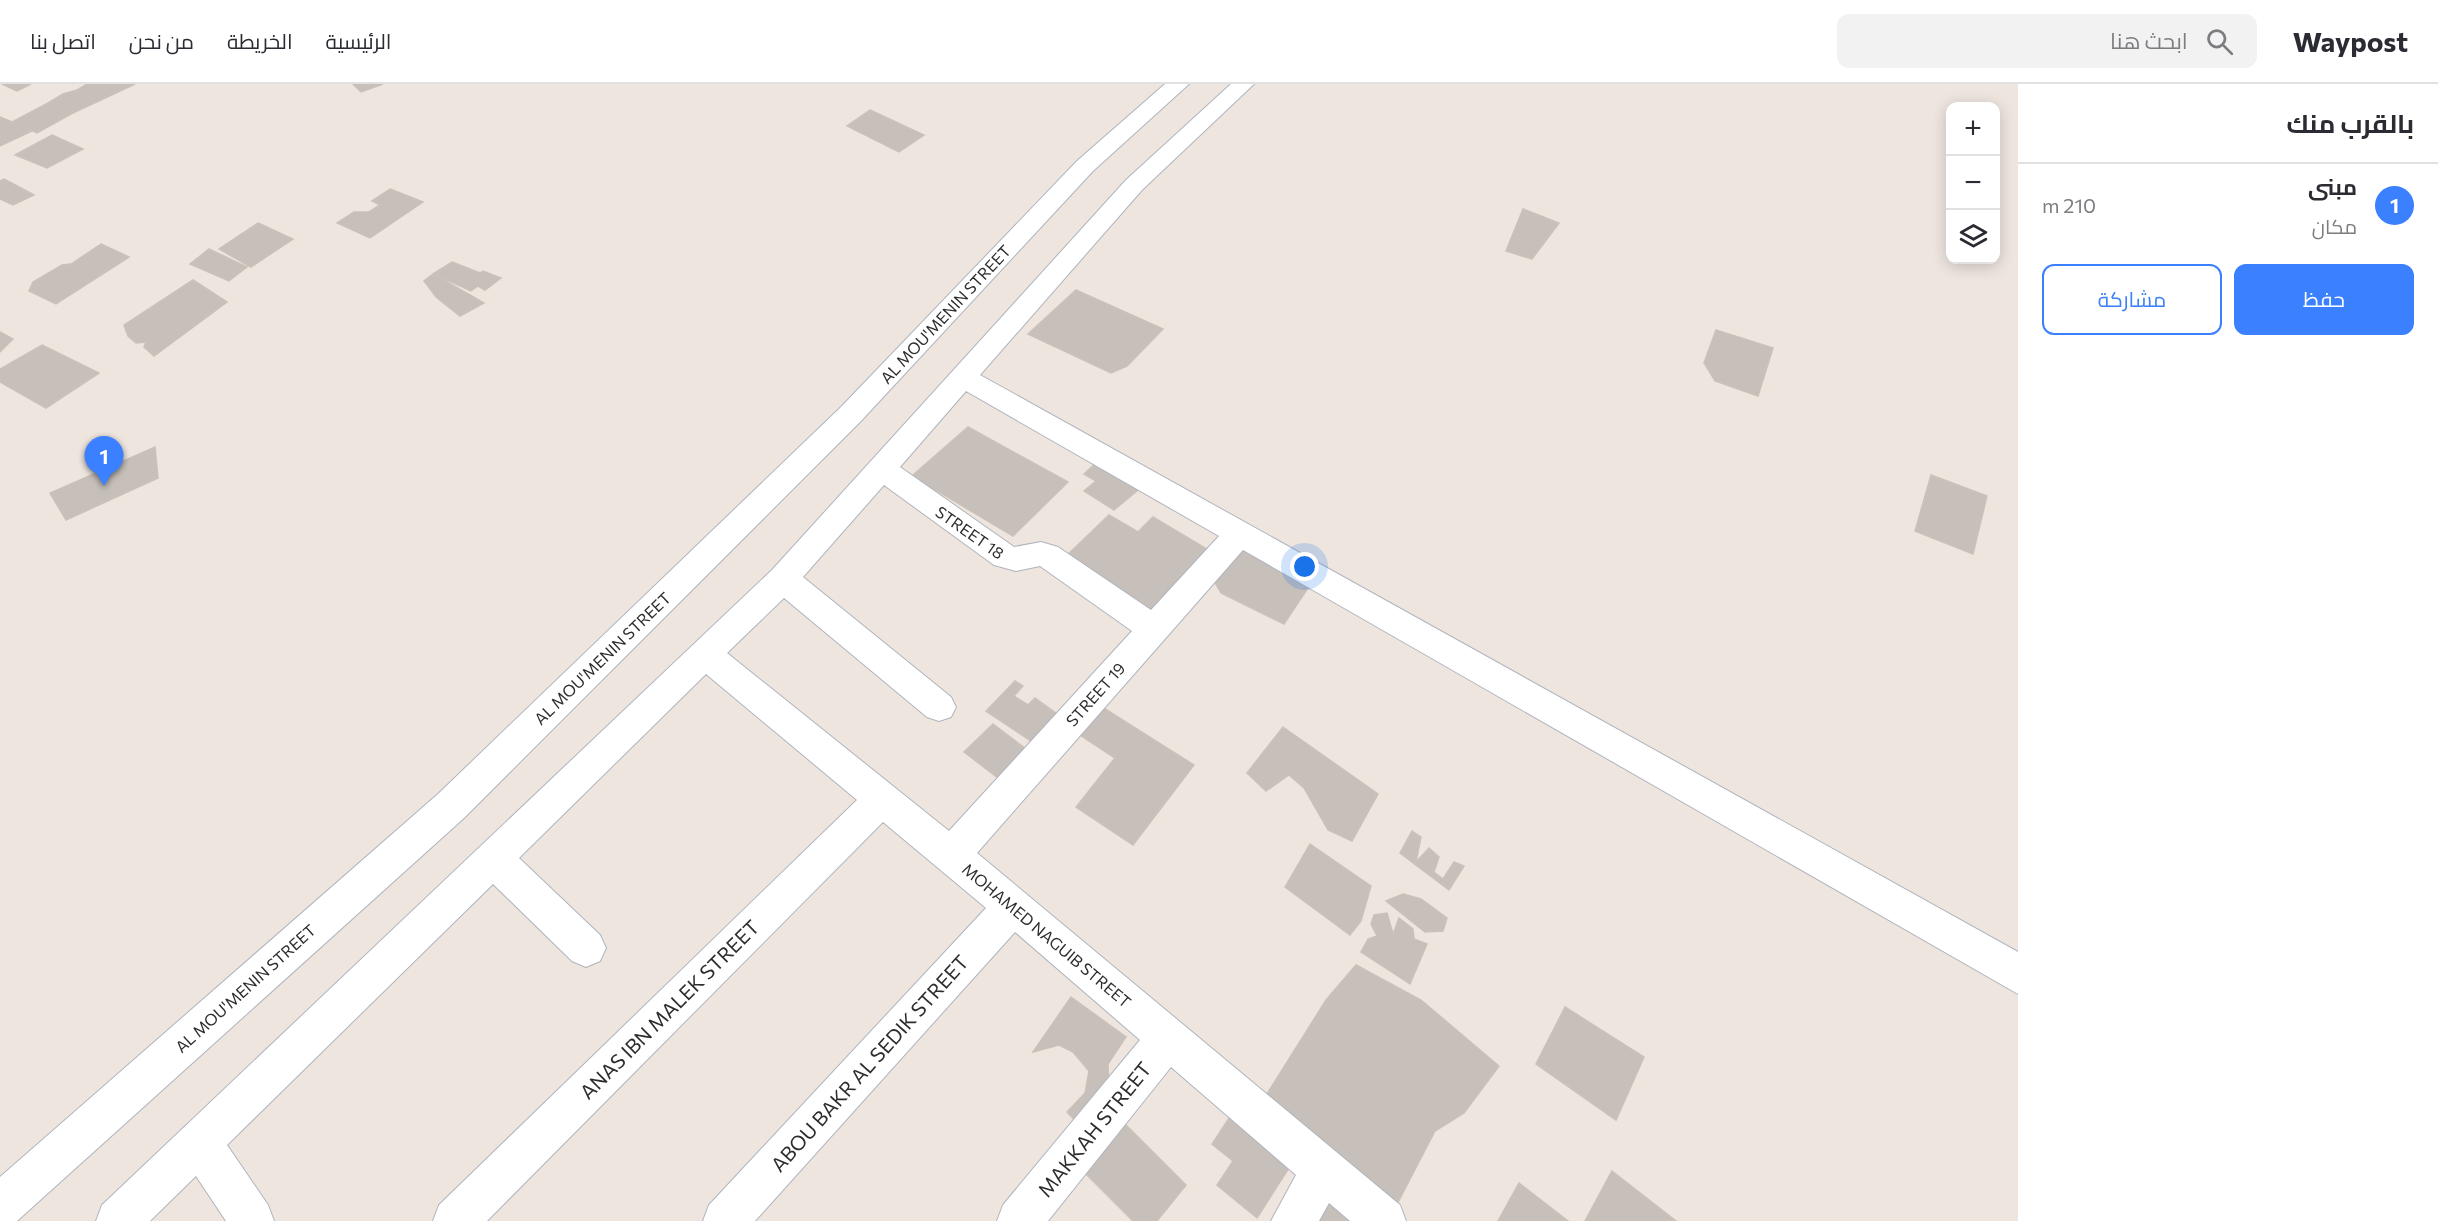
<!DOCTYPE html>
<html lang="ar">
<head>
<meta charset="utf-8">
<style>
  :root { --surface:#fff; --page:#f2f2f3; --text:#2b2b33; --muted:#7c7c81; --line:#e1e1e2; --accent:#3b80ff }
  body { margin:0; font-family:Commissioner,Cairo,sans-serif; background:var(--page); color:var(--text); direction:rtl }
  .controls { position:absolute; right:18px; top:18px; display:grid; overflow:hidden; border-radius:12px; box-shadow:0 3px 15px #0003 }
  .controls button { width:54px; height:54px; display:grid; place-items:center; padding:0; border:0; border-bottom:2px solid var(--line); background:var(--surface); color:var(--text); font:30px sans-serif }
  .you { position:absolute; left:1305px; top:483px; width:21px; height:21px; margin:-15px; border:4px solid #fff; border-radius:50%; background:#1a73e8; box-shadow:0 0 0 9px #1a73e833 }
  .badge { display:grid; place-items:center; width:39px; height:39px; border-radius:50%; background:var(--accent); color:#fff; font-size:20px; font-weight:700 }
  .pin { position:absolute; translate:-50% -50px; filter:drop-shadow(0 2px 3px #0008) }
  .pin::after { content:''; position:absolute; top:32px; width:21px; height:18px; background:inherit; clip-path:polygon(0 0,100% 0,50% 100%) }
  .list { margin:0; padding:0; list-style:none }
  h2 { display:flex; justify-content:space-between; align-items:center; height:78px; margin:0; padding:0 24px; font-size:26px }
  h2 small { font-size:20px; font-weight:400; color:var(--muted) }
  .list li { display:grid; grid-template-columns:39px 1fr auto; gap:18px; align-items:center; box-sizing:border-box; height:84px; padding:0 24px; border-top:2px solid var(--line) }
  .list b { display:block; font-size:22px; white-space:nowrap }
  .list p { margin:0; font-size:20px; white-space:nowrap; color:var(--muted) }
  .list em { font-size:20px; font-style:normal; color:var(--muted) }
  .actions { display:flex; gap:12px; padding:18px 24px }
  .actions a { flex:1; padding:14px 0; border:2px solid var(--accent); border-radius:12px; text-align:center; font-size:21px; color:var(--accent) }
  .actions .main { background:var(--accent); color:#fff }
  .icon { flex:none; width:33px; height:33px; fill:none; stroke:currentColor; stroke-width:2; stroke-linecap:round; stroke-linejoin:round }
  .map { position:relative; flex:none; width:2018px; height:1137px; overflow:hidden; direction:ltr }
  header { display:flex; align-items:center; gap:36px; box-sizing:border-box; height:84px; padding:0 30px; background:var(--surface); border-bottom:2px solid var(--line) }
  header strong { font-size:28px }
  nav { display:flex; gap:33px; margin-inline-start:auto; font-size:21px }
  .search { width:420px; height:54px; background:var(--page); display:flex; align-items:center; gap:15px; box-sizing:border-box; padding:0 21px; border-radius:12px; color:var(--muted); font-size:22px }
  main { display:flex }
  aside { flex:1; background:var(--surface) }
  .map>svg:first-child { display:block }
  .building { fill:#c7c0ba; stroke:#cac1b8; stroke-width:1.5 }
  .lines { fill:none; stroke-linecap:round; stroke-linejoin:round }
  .minor-casing { stroke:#afb4bd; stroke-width:2 }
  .minor { fill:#fff; fill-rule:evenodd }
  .labels { text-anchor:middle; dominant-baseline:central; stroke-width:5; stroke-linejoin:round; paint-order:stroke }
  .street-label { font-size:16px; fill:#2d2d2d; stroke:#fff }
  .near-street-label { font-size:20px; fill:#2d2d2d; stroke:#fff }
</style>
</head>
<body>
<header>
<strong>Waypost</strong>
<div class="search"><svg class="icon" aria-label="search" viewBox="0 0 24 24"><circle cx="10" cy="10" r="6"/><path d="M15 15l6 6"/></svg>ابحث هنا</div>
<nav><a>الرئيسية</a><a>الخريطة</a><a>من نحن</a><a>اتصل بنا</a></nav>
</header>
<main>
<aside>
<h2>بالقرب منك<small></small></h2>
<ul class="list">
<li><span class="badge">1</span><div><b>مبنى</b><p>مكان</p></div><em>210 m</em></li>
</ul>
<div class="actions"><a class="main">حفظ</a><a>مشاركة</a></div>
</aside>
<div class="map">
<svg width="2018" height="1137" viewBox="0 0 2018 1137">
  <rect width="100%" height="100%" fill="#eee5df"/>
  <path class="building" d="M2,0H31L17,7Z
    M87,0H135L71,30L46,20L63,10L77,6Z
    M353,0H383L361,8Z
    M46,20L71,30L37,49L12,38Z
    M870,26L924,51L899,68L847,42Z
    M0,33L12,38L32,47L0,62Z
    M52,51L83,65L47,84L15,71Z
    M4,95L34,111L13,121L0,115V97Z
    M390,105L423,118L370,154L337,139L354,128H369L380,121L372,117Z
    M1523,125L1559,139L1532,175L1506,167Z
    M258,139L293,155L251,183L219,165Z
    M101,160L129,173L56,220L29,207L33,198L62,181L71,180Z
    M209,165L247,183L229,197L190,180Z
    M452,178L480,189L483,187L501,194L485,206L478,202L471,207L433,190Z
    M433,190L484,219L460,232L436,213L424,197Z
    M193,196L227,218L154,272L144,263L146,258L136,259L128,252L124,241Z
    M1076,206L1163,245L1127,282L1111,289L1028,250Z
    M1716,246L1773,264L1758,312L1715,297L1704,279Z
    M0,248L13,255L0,268Z
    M42,261L99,289L46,324L0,298V285Z
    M968,343L1068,398L1013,452L912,392Z
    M155,363L158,394L66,436L50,409Z
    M1096,379L1138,406L1114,426L1084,407L1096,397L1084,390Z
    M1931,391L1987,412L1973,470L1915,447Z
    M1109,431L1138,448L1153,433L1215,470L1156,533L1063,475Z
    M1240,462L1308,504L1284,540L1221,509L1213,495Z
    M1015,597L1023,602L1014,612L1028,621L1035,614L1056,629L1031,657L986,627Z
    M1094,618L1194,681L1133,761L1076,723L1115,674L1071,645Z
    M993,640L1030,668L1002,697L964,668Z
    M1283,643L1378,710L1352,757L1328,746L1304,704L1289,691L1266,707L1247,689Z
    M1412,747L1421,753L1416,778L1429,764L1439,773L1434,788L1443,795L1454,778L1464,782L1449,806L1400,769Z
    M1310,760L1371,802L1361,837L1350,851L1285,803Z
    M1403,810L1421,815L1447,834L1443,847L1425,848L1386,817Z
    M1387,829L1393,850L1399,834L1413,845L1414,855L1427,860L1410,900L1361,868L1368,855L1377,852L1371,840L1374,831Z
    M1356,881L1421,916L1499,982L1464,1029L1435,1047L1395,1124L1260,1021L1326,916Z
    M1071,913L1126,953L1108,980L1109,1007L1082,1044L1067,1028L1085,1009L1089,987L1073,968L1059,961L1033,968Z
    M1565,923L1644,973L1616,1036L1536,980Z
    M1233,1028L1294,1076L1257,1134L1217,1101L1233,1077L1212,1060Z
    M1122,1037L1186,1101L1157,1137H1133L1087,1091L1093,1071Z
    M1612,1087L1676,1137H1585Z
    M1519,1099L1568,1137H1498Z
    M1328,1112L1356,1137H1311Z"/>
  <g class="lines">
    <defs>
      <path id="minor" d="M1165,0H1189L1093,87L861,337L464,734L17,1137H0V1093L438,710L841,323L1077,77Z
        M1231,0H1254L1142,106L980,291L2018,868V910L1243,466L977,769L1400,1121L1406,1137H1350L1329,1119L1319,1137H1271L1296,1091L1171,983L1048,1137H997L1003,1121L1140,956L1015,848L755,1137H703L709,1121L986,824L883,738L487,1137H433L439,1121L857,716L706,590L519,774L600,851L606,864L600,877L586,883L572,877L493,800L227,1061L268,1121L274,1137H226L196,1092L150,1137H96L102,1121L772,486L1126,96ZM966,307L1219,452L1151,526L1058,463L1041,458L1014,463L900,383ZM884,401L994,481L1016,487L1040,482L1132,547L949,747L727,569L784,514L927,633L939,637L951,633L956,623L951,613L803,493Z"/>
    </defs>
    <use href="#minor" class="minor-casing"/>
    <use href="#minor" class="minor"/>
  </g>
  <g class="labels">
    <g class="street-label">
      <text transform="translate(945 230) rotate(-47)">AL MOU'MENIN STREET</text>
      <text transform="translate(970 448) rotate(35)">STREET 18</text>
      <text transform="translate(602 574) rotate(-44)">AL MOU'MENIN STREET</text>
      <text transform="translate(1095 610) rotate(-48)">STREET 19</text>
      <text transform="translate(1047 851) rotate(40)">MOHAMED NAGUIB STREET</text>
      <text transform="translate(245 904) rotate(-42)">AL MOU'MENIN STREET</text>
    </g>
    <g class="near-street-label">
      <text transform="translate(669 925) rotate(-45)">ANAS IBN MALEK STREET</text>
      <text transform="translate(869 979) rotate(-48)">ABOU BAKR AL SEDIK STREET</text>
      <text transform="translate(1094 1045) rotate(-51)">MAKKAH STREET</text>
    </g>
  </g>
</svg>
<div class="controls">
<button>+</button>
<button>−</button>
<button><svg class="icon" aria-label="layers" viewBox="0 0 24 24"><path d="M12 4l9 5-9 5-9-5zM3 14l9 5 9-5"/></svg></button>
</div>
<div class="you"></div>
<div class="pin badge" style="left:104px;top:402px">1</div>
</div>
</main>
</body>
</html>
